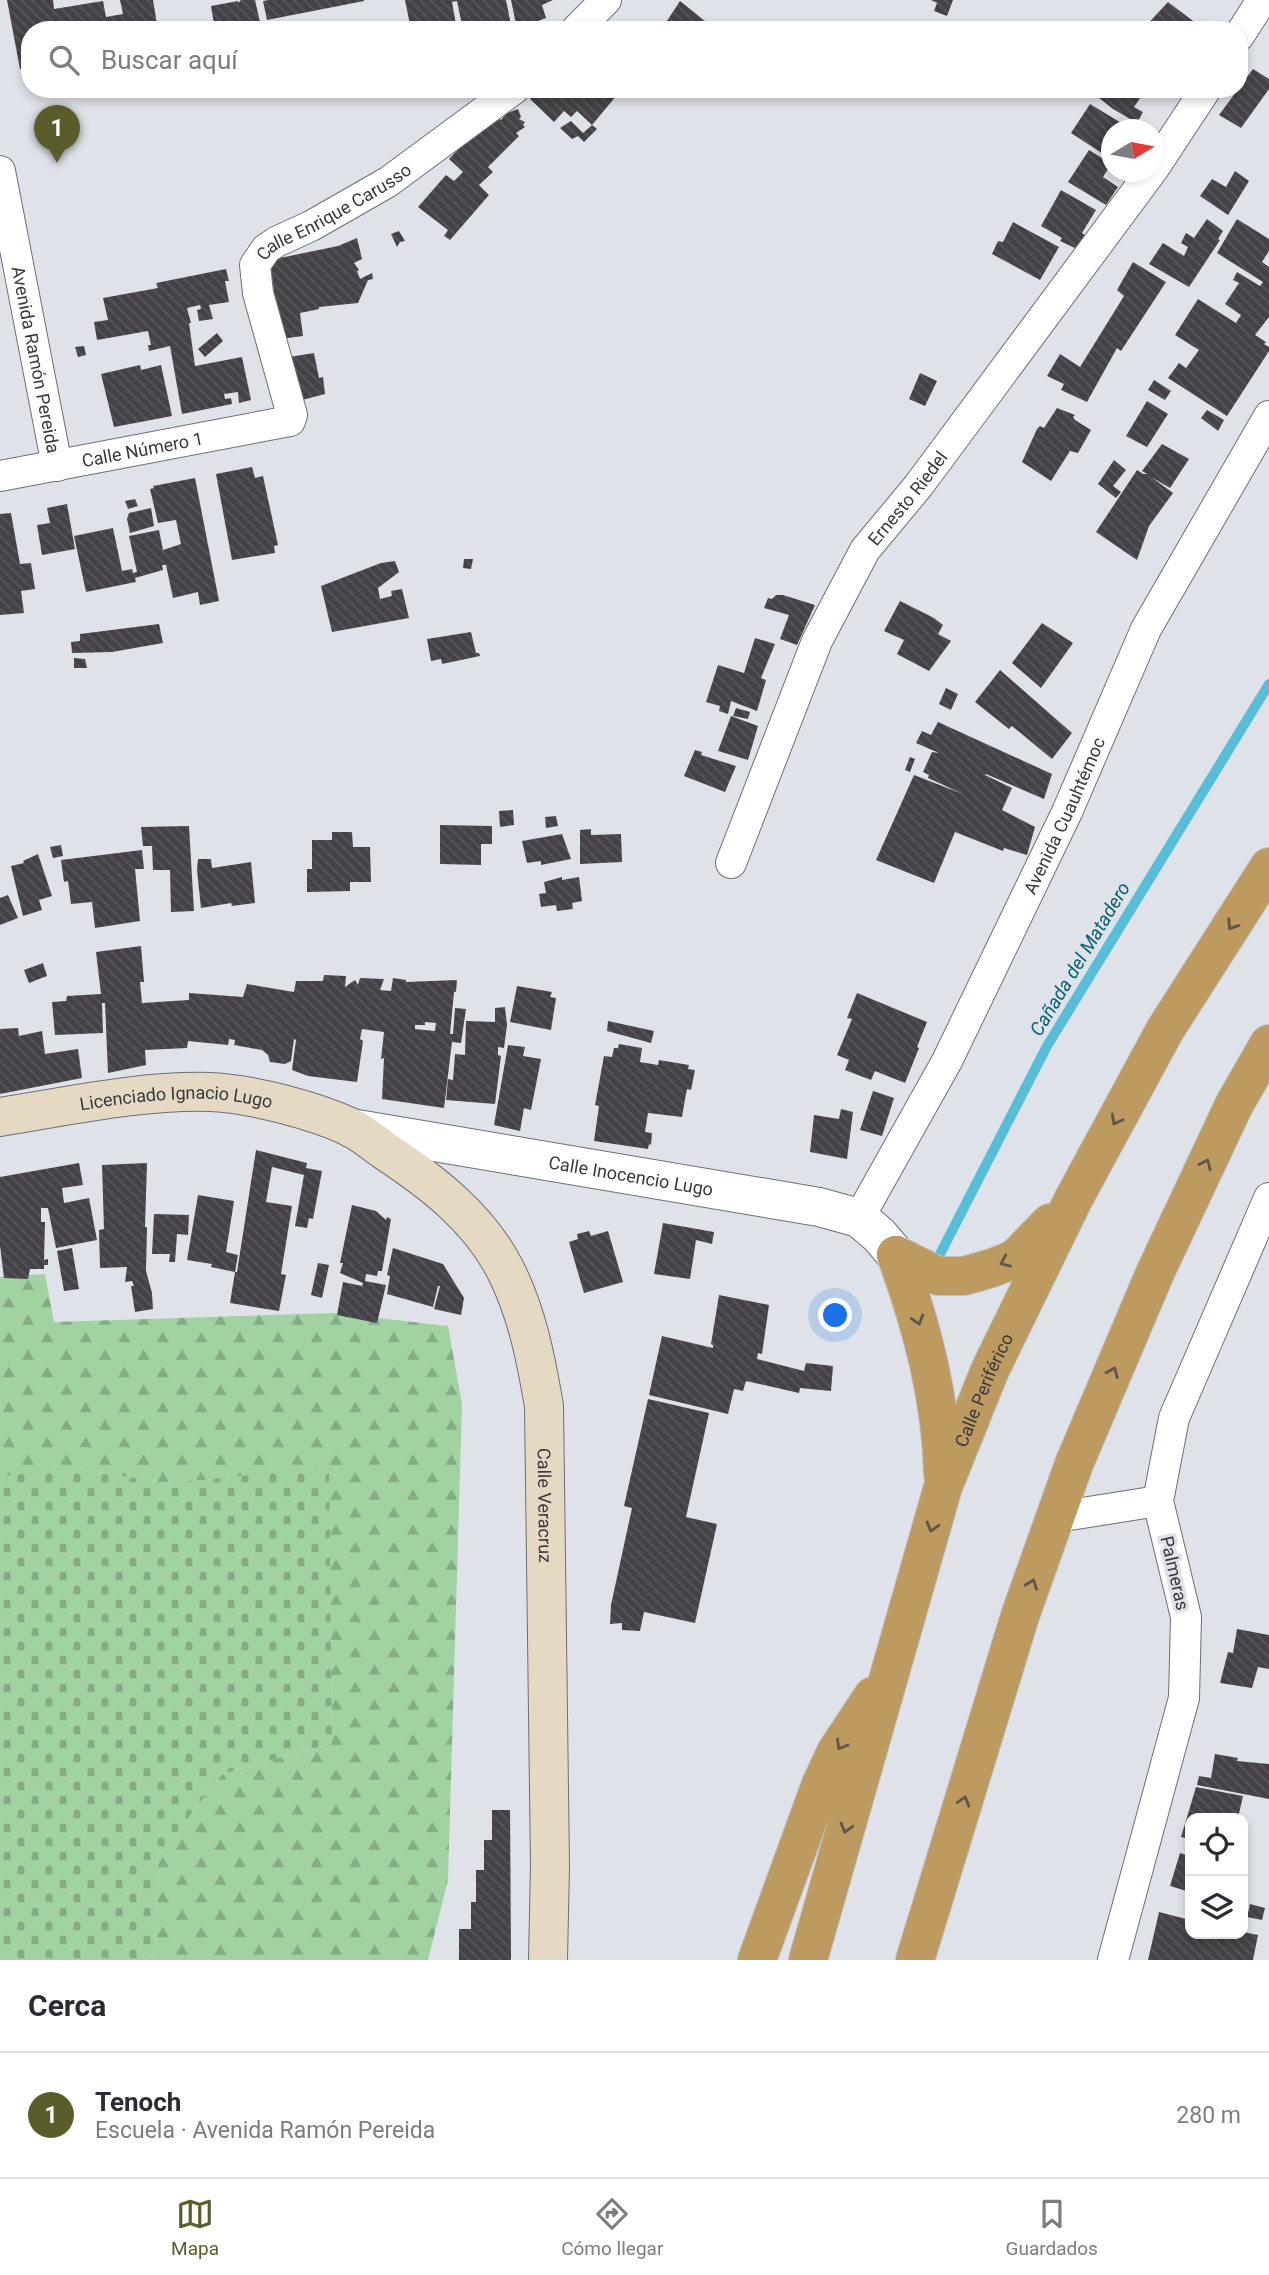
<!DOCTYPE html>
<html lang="es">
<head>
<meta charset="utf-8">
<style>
  :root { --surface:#fff; --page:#f7f7f7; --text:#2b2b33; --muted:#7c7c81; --line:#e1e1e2; --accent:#5a5d2b }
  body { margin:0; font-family:Roboto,sans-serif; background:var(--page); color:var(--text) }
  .controls { position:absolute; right:21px; bottom:21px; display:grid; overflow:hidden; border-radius:14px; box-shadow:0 4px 10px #0003 }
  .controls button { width:63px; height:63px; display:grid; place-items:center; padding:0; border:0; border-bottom:2px solid var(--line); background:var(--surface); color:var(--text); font:35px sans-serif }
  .compass { position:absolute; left:1101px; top:119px; width:63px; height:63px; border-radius:50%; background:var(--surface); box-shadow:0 4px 10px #0003; rotate:80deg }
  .you { position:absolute; left:836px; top:1316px; width:24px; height:24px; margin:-18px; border:5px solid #fff; border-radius:50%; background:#1a73e8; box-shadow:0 0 0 10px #1a73e833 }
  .badge { display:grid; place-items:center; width:46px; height:46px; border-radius:50%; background:var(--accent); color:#fff; font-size:23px; font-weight:700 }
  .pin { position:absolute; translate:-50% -58px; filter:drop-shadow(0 2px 4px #0008) }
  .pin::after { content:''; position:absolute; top:37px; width:24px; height:21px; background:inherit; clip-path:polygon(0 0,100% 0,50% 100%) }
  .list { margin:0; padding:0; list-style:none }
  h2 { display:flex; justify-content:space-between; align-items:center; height:91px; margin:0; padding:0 28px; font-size:30px }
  h2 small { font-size:23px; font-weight:400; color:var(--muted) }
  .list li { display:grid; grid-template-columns:46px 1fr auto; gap:21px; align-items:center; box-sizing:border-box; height:126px; padding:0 28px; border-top:2px solid var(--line) }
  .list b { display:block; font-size:26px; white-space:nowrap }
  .list p { margin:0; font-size:23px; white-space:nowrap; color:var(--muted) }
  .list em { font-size:23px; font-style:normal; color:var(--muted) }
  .icon { flex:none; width:38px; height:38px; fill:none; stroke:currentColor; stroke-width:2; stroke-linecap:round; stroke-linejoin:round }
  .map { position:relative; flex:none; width:1269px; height:1960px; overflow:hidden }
  .search { position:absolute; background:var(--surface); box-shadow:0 4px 10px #0003; left:21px; right:21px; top:21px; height:77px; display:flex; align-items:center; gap:18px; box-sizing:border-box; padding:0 24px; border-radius:28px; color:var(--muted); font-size:26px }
  .sheet { height:217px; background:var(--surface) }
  nav { display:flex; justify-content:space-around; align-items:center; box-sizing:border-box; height:98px; border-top:2px solid var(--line); background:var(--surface); font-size:19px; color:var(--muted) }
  nav a { display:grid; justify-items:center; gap:4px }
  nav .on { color:var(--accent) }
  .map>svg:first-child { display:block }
  .forest { fill:url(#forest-firs) }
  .cemetery { fill:url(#cemetery-stones) }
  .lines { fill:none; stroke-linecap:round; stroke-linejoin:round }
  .stream { stroke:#57bed9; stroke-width:10 }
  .building { fill:url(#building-back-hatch); fill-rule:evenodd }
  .minor-casing { stroke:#6b6f74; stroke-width:32 }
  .tertiary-casing { stroke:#6b6f74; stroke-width:40 }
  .secondary-casing { stroke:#6b6f74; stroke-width:40 }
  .trunk-casing { stroke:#bfc0c1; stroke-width:40 }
  .minor { stroke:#fff; stroke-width:30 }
  .tertiary { stroke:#fff; stroke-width:38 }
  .secondary { stroke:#e6d9c4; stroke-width:38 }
  .trunk { stroke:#bc9a60; stroke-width:38 }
  .oneway { stroke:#605748 }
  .labels { text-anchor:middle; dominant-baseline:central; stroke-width:7; stroke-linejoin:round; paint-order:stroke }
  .street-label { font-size:18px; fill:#383a3d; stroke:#dfe3e9 }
  .water-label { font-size:19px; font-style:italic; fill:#086174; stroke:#dfe3e9 }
</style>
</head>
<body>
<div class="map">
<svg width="1269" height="1960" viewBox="0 0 1269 1960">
  <defs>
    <pattern id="forest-firs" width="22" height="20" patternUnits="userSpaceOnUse" patternTransform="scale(1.75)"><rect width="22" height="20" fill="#a1d3a2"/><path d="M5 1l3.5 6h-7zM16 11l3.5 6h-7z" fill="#84ac85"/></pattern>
    <pattern id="cemetery-stones" width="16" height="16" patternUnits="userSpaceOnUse" patternTransform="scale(1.75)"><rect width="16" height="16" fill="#a1d3a2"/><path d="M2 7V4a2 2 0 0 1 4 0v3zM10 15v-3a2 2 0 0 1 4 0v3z" fill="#84ac85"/></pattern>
    <pattern id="building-back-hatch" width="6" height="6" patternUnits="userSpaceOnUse" patternTransform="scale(1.75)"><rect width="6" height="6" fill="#454247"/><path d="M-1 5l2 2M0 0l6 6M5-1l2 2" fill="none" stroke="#58565a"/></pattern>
  </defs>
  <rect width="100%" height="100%" fill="#dfe3e9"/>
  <path class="forest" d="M45,1274L54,1322L333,1313L448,1326L462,1404L448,1880L428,1960H142L155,1952L158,1857L222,1774L332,1743L328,1468L174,1483L73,1470L0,1477V1277Z"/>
  <path class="cemetery" d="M329,1467L332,1743L222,1774L158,1857L155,1952L142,1960H0V1476L73,1470L174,1483Z"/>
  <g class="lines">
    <path class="stream" d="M937,1260L1047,1046L1269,684"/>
  </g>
  <path class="building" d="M7,0H53L54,9L103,1L106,17L123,14L120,0H153L158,30H30V66L20,69Z
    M241,0H255L260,22L215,30L211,6L238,1V3Z
    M269,0H364V1L267,20L263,1Z
    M405,0H506L512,30H463L457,1L452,2L457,30H411Z
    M511,0H553L542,5L546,18L517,29Z
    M931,0H953L947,16L934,11L937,3Z
    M680,1L705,21L700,30H661Z
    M1168,2L1201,27L1199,30H1142Z
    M1253,69L1269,79V89L1241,128L1219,115Z
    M538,89H577L586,98L594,89H622L592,125L577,111L571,117L564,111L554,122L530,99Z
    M1098,89H1155L1150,95L1145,91L1134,107L1143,112L1137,123L1113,109L1094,94Z
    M1090,104L1133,130H1111V159L1071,133Z
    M518,109L521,117L519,119L525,122L523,125L525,127L516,133L519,136L488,167L493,172L479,185L489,195L450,240L444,236L448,230L418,207L446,175L454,181L463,172L449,159L484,123L497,117L501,120L507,113Z
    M571,121L583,133L592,125L597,129L584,142L578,136L572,139L560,128Z
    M1089,150L1111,164L1103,177L1118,187L1106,205L1068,182Z
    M1235,171L1249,181L1228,215L1200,196L1212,179L1226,187Z
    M1061,190L1096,210L1082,233L1085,235L1077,249L1060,241L1062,238L1041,226Z
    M1207,219L1223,231L1218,239L1220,240L1189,287L1149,264L1163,243L1184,256L1188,247L1181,243L1186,233L1194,238Z
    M1237,219L1269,239V251L1262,262L1269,267V317L1255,335L1266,342L1264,344L1269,347V351L1227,416L1168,378L1179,363L1186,368L1199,350L1175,335L1198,299L1236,323L1241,315L1225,304L1239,283L1233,280L1237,272L1260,286L1263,282L1217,253Z
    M1013,222L1059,247L1040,280L992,254L998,241L1003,242Z
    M399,231L405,241L400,242L397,247L391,234Z
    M357,238L362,259L354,263L359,270L357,271L360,279L372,273L373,279L368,280L358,303L319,307V309L300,313L303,336L280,339L270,260L338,246Z
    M1133,262L1166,282L1121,351L1117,348L1087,402L1061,390L1064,384L1047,376L1060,354L1080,367L1124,296L1117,290Z
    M226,269L229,281H225L229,302L209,305L213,319L199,321L197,310L201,309L200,305L187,308L191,323H189L195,366L242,357L251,400L239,403L238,392L224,394L225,399L231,398L232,404L182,414L170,346L149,351L148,345H151L148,331L97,340L94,322L108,320L103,298L158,288L156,283Z
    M217,333L223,341L205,357L198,349Z
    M84,346L86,355L78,357L75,347Z
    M314,353L319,378L323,377L325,394L291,403L283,358Z
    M140,365L141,370L161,365L172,416L114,427L101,374Z
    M920,373L937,381L925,406L909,399Z
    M1154,380L1171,391L1165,400L1148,390Z
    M1147,401L1168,414L1147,447L1126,436Z
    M1057,408L1075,415L1073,417L1075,420L1091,430L1078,453L1070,451L1051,481L1022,462L1037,429L1040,426L1044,428Z
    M1207,410L1224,420L1218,431L1201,418Z
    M1162,444L1189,459L1170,488L1151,477L1173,493L1149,526L1137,560L1096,532L1137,470L1143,474H1147L1142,471Z
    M1114,460L1126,470L1113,486L1121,492L1116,498L1098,484Z
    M252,467L255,478L263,476L278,545L274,546L275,553L232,560L216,474Z
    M195,478L219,601L200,605L198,592L173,598L166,565H162L163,570L135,578L136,582L86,592L74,536L113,528L122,571L132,569L133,573L137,572L129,536L159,530L163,550L181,544L176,520L158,523L150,489L154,488L153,486Z
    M135,499L138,506L128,509L125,501Z
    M67,504L75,549L42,555L37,525L50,523L47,508Z
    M151,508L154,526L130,533L127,519L129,513Z
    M11,513L20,564L31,563L35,589L21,591L24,613L0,615V514Z
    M464,559H473L471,569L463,568Z
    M395,561L399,572L378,588L380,599L392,596L391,591L402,589L409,618L332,632L321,586L381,563Z
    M776,595H783L815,605L797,645L780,639L789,615L764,608L768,598L772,599Z
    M900,601L934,618L943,625L938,634L951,641L929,671L897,654L904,640L884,631Z
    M1042,623L1073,643L1041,688L1012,663Z
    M159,624L163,643L112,652L72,653L71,642L80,641V634Z
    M471,632L476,653H479L480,656L442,664L441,659L431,661L427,639Z
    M755,638L775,644L761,678L766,680L757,711L731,701L728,714L719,711L720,706L706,702L718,665L744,673Z
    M74,658L85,659L87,668H74Z
    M1000,670L1072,733L1052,759L1012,726L1009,729L975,702Z
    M946,688L958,694L951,710L939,704Z
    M736,708L750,712L748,719L733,716Z
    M731,716L758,726L748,760L718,751Z
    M938,722L1052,774L1044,799L986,774L985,775L1012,788L1002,810L1035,827L1027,855L1004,848L1003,851L955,832L934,883L876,860L914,775L963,794L928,778L929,775L923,772L932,752L939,753L916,743L922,731L931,735Z
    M695,750L702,752L701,755L736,766L725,792L684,776Z
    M910,757L915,759L910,772L905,770Z
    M513,810L514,825L500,827L499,811Z
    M556,816L558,826L546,828L545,817Z
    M440,825L492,826V844H481V865L440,864Z
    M189,826L194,911L171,912L170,870H153L152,846H143L141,827Z
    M591,829V835L621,834L622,862L580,864V830Z
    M332,832H352L353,847H370L371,882H350V891L307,892V869H312V840H332Z
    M562,834L571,859L541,865V861L527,863L522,841Z
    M61,845L63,856L53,858L50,847Z
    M142,850L144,869H135L140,921L95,928L92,902L71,904L68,881L64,882L61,860Z
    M38,854L52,896L39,900L42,910L23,916L11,866L24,863L23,861Z
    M198,859H211L212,868L251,862L255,903L232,906L231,903L201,908L197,870Z
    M562,877V880L579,877L582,901L572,903L573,909L557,911L556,905L541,907L539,894L546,893L544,882Z
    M8,895L18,918L0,925V898Z
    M141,946L144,982H140L142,1003L189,1000V993L243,997L247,984L294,992L296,981H323L324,975L346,976L345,987L355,980L358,985L360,978L384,979L380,990L391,991L393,978L406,980V982L457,980L456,992H454L450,1034H453L455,1008L466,1009L461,1043L452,1042L444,1108L382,1099L384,1058L381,1059L384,1032L362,1029L360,1039L363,1041L357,1082L308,1076L292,1070L296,1040L294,1039L291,1061L285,1064L270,1062L268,1055L262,1050L234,1045L235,1040L229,1039L228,1045L188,1041L187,1048L145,1050L146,1065L108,1073L105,1003H102L103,1033L55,1035L52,1002L66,1001L67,996L101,994L96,952ZM425,1022L436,1023L435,1031L415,1029V1025H425Z
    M43,963L47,976L29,983L24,970Z
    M517,986L552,992L550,997L556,998L551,1030L510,1022Z
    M857,993L927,1022L917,1047L919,1048L905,1083L875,1071L871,1080L845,1070L849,1060L837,1055L852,1019L847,1018Z
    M505,1007L507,1025L504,1048L498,1047V1055L501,1056L495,1104L446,1100L448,1079L453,1080L455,1054L465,1055L466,1021L495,1022V1008Z
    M608,1021L654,1031L651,1043L607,1031Z
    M18,1028L19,1036L42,1031L45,1054L78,1049L82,1078L0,1094V1029Z
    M619,1044L642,1048L640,1062L658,1065L659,1060L689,1065L688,1069L695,1070L691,1090L687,1089L685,1099L682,1117L648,1113L645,1132L652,1133L651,1145L649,1144L648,1149L594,1141L599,1106L595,1105L604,1056L612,1057L614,1048H618Z
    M508,1045L525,1047L523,1056L541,1059L531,1110L524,1108L520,1131L494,1125Z
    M873,1091L894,1098L882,1136L860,1130Z
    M841,1109L853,1112L847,1159L810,1152L814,1115L839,1119Z
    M256,1150L307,1163L306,1168L322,1171L313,1219L309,1218L307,1228L295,1226L304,1175L272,1167L266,1202L292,1206L281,1274L286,1275L279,1311L230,1303L235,1272L211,1267L212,1264L187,1260L198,1195L234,1201L226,1252L238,1255L235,1272H237Z
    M79,1163L83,1185L62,1188L64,1203L89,1198L97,1240L56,1248L48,1208H41V1222H45L44,1260L48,1259V1265H44V1269H30L28,1279L4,1278L0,1246V1177Z
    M147,1163L145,1227H147L146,1271L152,1293L153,1309L135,1312L131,1286H134L132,1281L125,1282L127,1267L100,1268L99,1230L104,1229L102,1165Z
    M352,1205L376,1211L386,1220L387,1217L391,1219L382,1271H378L377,1276L366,1274L365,1281L386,1285L377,1323L337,1315L343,1282L362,1286L363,1283L340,1273L343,1263H340Z
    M154,1214L189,1215L188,1235L177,1234L175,1262H169L170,1254H152Z
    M663,1223L714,1232L712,1244L696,1240L690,1279L654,1274Z
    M589,1231L591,1236L608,1231L623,1282L584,1293L569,1242L578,1239L577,1234Z
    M72,1248L79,1289L64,1291L57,1251Z
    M393,1248L443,1264L464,1298L461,1315L434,1309L440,1286H438L433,1307L387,1294L390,1276L387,1275Z
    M318,1263L329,1265L322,1298L311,1295Z
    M719,1295L769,1305L762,1354L758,1353L757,1359L804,1371L806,1363L833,1366L831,1391L800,1388L799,1393L746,1381L743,1391L734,1389L728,1414L649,1395L662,1336L713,1348V1345L711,1344Z
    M648,1399L709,1413L686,1517L717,1524L695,1623L644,1612L640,1631L622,1630V1623L610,1624L611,1605L632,1508L624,1506Z
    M1237,1629L1269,1635V1669L1258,1667L1252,1688L1220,1683L1228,1652L1233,1653Z
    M1215,1754L1238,1758L1237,1761L1269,1764V1799L1197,1785L1199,1776L1211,1778Z
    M1196,1787L1243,1796L1238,1818H1190V1839L1181,1837Z
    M492,1810H510L511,1960H459V1929H471V1902H476V1870H484V1840H492Z
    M1180,1853L1190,1856V1892L1170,1886Z
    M1250,1904L1265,1908L1262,1920L1247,1917Z
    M1159,1912L1190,1920V1934L1243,1932L1258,1935L1253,1960H1148Z"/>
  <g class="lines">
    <defs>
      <g id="minor">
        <path d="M576,30L606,0"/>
        <path d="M1239,36L1262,0"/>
        <path d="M1154,168L1206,89"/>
        <path id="s1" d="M0,171L57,466"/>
        <path id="s2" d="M0,476L290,421L292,415L258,293L255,265L266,249L276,242L311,226L388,182L514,89"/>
        <path id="s3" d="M731,863L817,641L865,550L919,485L1151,172"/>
        <path id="s4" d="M859,1218L947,1061L1067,812L1146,629L1269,416"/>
        <path d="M1057,1517L1158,1501"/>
        <path d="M1113,1960L1184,1698L1186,1617L1158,1501L1174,1418L1269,1198"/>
      </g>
      <g id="tertiary">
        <path id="s5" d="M351,1128L819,1207L859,1218L879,1235L896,1255"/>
      </g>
      <g id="secondary">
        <path id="s6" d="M0,1117C69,1106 141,1090 211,1092C252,1094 313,1110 350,1127C362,1133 374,1143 385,1151C432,1182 478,1217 505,1269C527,1312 536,1359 544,1406L550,1866L548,1960"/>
      </g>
      <g id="trunk">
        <path d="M896,1255C922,1326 941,1398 943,1474"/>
        <path d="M896,1255L938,1276H964L992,1268L1015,1259L1050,1223"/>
        <path d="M757,1960L821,1784L836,1752L873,1696"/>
        <path id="s7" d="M808,1960L943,1487L990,1370L1073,1200L1165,1030L1269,867"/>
        <path d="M915,1960L1020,1616L1074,1464L1155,1273L1234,1105L1269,1044"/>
      </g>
    </defs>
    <use href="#minor" class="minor-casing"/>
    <use href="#tertiary" class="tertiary-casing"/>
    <use href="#secondary" class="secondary-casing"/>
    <use href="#trunk" class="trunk-casing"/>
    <use href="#minor" class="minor"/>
    <use href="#tertiary" class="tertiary"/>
    <use href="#secondary" class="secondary"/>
    <use href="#trunk" class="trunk"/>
  </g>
  <defs><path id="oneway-chevron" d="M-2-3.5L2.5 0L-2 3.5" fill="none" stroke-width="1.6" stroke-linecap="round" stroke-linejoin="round" transform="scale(1.75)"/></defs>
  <g class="oneway">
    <use href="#oneway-chevron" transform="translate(1232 925) rotate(123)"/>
    <use href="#oneway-chevron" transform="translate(1116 1120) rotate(118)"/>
    <use href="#oneway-chevron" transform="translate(1206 1164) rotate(-65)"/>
    <use href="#oneway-chevron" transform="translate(1005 1262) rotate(156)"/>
    <use href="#oneway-chevron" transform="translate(918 1320) rotate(73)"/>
    <use href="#oneway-chevron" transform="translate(1113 1372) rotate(-67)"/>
    <use href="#oneway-chevron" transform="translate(932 1527) rotate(106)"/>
    <use href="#oneway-chevron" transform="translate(1032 1584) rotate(-70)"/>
    <use href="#oneway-chevron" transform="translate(841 1745) rotate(120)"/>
    <use href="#oneway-chevron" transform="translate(964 1801) rotate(-73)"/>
    <use href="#oneway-chevron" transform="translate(846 1828) rotate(106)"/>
  </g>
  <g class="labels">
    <g class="street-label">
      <text stroke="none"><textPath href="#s2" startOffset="553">Calle Enrique Carusso</textPath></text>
      <text stroke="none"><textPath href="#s1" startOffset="192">Avenida Ramón Pereida</textPath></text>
      <text stroke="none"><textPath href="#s2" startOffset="145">Calle Número 1</textPath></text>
      <text stroke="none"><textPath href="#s3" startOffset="408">Ernesto Riedel</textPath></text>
      <text stroke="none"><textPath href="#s4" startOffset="452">Avenida Cuauhtémoc</textPath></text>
      <text stroke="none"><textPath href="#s6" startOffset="178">Licenciado Ignacio Lugo</textPath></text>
      <text stroke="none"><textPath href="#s5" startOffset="284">Calle Inocencio Lugo</textPath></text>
      <text stroke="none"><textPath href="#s7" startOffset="597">Calle Periférico</textPath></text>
      <text stroke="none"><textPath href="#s6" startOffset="812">Calle Veracruz</textPath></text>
      <text transform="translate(1175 1573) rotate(77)">Palmeras</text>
    </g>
    <g class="water-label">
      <text transform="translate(1080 959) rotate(-59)">Cañada del Matadero</text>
    </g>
  </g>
</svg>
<div class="controls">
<button><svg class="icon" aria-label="locate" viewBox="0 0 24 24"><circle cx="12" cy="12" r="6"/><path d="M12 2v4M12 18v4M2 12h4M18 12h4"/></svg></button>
<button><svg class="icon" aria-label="layers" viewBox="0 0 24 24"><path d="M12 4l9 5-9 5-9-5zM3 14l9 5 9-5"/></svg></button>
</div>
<svg class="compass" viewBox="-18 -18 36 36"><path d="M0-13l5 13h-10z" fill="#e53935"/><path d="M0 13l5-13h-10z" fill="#7c7c81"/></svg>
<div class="you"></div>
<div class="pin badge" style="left:57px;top:163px">1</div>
<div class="search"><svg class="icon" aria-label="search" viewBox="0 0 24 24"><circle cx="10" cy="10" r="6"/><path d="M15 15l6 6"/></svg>Buscar aquí</div>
</div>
<section class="sheet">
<h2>Cerca<small></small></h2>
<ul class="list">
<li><span class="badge">1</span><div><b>Tenoch</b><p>Escuela · Avenida Ramón Pereida</p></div><em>280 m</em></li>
</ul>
</section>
<nav>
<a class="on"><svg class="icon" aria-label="map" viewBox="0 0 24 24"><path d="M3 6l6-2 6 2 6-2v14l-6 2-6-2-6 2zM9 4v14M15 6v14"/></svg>Mapa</a>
<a><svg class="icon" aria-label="directions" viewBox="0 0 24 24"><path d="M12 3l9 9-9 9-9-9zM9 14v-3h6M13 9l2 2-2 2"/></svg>Cómo llegar</a>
<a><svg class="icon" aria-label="saved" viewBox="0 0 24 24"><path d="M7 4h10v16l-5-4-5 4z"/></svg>Guardados</a>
</nav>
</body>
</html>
